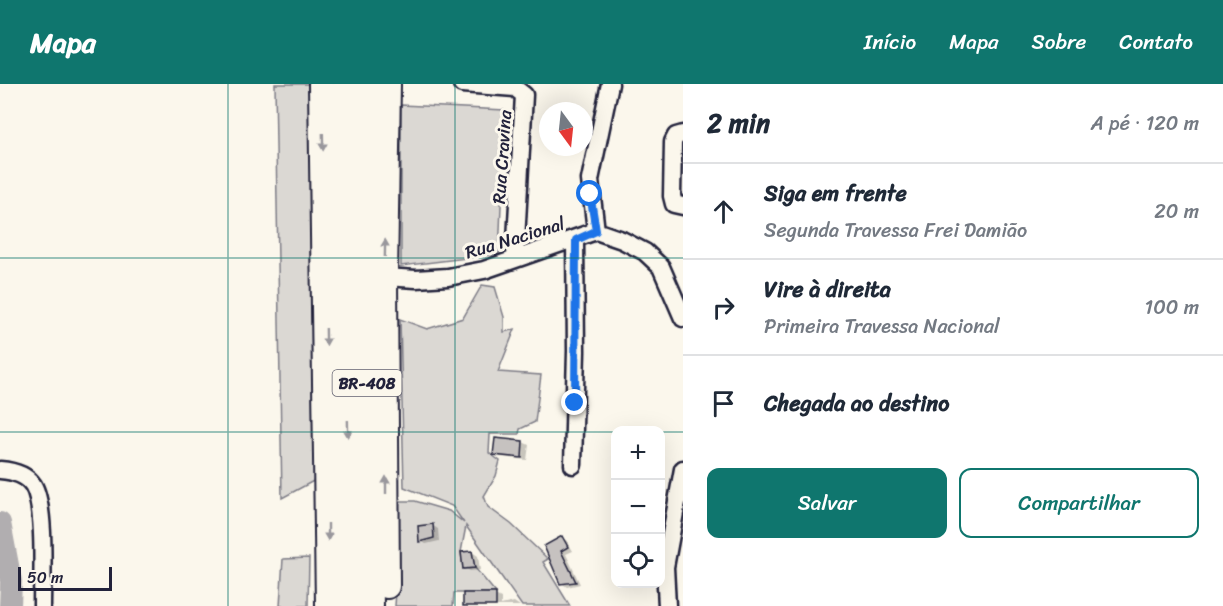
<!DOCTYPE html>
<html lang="pt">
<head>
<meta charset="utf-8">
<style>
  :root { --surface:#fff; --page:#f6f6f7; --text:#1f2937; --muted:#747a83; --line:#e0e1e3; --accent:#0f766e }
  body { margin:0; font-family:Sriracha,sans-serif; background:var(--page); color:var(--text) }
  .controls { position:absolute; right:18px; bottom:18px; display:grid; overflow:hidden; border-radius:12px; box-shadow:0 6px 24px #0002 }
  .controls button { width:54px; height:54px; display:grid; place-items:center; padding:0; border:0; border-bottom:2px solid var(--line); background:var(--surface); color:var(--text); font:30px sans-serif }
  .compass { position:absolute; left:539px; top:18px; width:54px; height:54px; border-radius:50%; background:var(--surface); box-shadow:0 6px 24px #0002; rotate:165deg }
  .scale { position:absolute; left:18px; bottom:15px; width:94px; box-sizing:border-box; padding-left:6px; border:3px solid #22223b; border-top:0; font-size:16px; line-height:21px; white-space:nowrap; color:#22223b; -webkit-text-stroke:4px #fbf7ec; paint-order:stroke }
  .stop { position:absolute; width:18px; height:18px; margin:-14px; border:4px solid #1a73e8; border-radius:50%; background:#fff }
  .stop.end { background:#1a73e8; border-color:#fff; box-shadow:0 2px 6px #0008 }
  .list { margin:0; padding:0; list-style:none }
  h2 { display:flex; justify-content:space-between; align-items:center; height:78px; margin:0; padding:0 24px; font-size:26px }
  h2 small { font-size:20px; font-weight:400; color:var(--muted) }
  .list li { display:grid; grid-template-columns:39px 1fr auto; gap:18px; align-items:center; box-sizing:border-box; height:96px; padding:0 24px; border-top:2px solid var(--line) }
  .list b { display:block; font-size:22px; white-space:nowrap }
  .list p { margin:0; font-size:20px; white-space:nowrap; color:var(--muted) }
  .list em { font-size:20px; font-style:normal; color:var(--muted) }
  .actions { display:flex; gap:12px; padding:18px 24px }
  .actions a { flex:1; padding:14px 0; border:2px solid var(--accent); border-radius:12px; text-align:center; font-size:21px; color:var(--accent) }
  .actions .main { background:var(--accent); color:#fff }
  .icon { flex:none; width:33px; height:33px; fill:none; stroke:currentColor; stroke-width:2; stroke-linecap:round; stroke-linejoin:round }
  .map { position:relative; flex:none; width:683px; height:522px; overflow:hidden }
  header { display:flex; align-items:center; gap:36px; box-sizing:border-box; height:84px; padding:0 30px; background:var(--accent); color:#fff }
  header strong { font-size:28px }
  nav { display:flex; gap:33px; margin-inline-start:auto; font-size:21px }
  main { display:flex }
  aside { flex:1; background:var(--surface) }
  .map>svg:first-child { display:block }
  .green { fill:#dbd8d3; stroke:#7e7d87; stroke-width:1.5 }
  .shadow { fill:#0003 }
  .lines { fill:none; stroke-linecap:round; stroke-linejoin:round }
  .river { stroke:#b1aeb0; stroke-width:22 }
  .building { fill:#c6c2c0; stroke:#22223b; stroke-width:1.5 }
  .minor-casing { stroke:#22223b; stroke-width:21 }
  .highway-casing { stroke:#22223b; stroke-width:28 }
  .minor { stroke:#fbf7ec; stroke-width:16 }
  .highway { stroke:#fbf7ec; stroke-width:24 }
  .oneway { fill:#99979c }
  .route { stroke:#1a73e8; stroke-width:8 }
  .grid { fill:none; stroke:#0f766e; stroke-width:1.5; stroke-opacity:0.55 }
  .labels { text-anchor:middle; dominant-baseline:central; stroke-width:6; stroke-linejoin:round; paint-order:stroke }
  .shield { fill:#fbf7ec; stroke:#636270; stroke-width:1.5 }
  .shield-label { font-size:16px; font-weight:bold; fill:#22223b }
  .street-label { font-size:18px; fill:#22223b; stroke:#fbf7ec }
</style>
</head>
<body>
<header>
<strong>Mapa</strong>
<nav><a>Início</a><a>Mapa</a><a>Sobre</a><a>Contato</a></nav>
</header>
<main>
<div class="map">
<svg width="683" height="522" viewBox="0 0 683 522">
  <rect width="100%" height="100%" fill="#fbf7ec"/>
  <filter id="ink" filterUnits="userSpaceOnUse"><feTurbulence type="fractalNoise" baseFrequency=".0167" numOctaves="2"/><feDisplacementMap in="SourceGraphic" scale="12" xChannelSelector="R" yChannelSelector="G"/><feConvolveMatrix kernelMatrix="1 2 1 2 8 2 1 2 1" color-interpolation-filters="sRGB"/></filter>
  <g filter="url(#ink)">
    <path class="green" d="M275,0H313L319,394L282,414Z
      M401,21L505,26L499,170L401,182Z
      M482,201L495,203L504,233V248L515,245L498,288L541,291L535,338L520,345L519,350H490L489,369L500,377L496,392L484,412L488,423L511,440L548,475L543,478L570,522H522L466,442L461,468L463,485L475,484L496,509H454L453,522H395L397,493L394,417H415L449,427L464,439L452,422L404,403L400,235L427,245L463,234Z
      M309,474L308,522H280L283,475Z"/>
    <path class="shadow" d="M496,356L523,358L529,361L527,376L501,373L495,370Z
      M432,441L438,445L439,457L426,460L421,457Z
      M562,454L567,457L573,467L566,470L580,500L567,503L561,499L546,463Z
      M472,468L478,472L480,486L470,487L465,484Z
      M495,511L501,514V521L514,518L520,522H464Z"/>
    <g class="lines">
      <path class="river" d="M0,439L11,497L10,522"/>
    </g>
    <path class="building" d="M495,354L523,357L522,374L493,371Z
      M433,440L434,454L419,458L418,442Z
      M562,452L568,463L561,467L576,498L560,500L544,462Z
      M472,467L475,484L463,485L461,468Z
      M463,509H496V522H463Z"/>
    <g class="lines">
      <defs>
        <path id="minor" d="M462,0L515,4L524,11L515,174
          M683,50L676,52L673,58L672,112L674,120L683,122
          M596,147L590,96L610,0
          M385,193L416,195L448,193L484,186L596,147L622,156L645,168L661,183L683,234
          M573,381L576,267L575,156
          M0,386C12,387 26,390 33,401C46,422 42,495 42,522
          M667,522L665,483L683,385"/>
        <path id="highway" d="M321,0L328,522
          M345,0L350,522
          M365,0V201L371,522
          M387,502L385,193L388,0"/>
      </defs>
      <use href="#minor" class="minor-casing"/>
      <use href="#highway" class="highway-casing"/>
      <use href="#minor" class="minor"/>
      <use href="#highway" class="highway"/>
    </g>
    <defs><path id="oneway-solid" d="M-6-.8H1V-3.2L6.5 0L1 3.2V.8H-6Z" transform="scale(1.5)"/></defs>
    <g class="oneway">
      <use href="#oneway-solid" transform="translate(323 58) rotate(89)"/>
      <use href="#oneway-solid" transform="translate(385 164) rotate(-89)"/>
      <use href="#oneway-solid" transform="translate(326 253) rotate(89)"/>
      <use href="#oneway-solid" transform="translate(348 345) rotate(89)"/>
      <use href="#oneway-solid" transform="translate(386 401) rotate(-90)"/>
      <use href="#oneway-solid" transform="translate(328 448) rotate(90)"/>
    </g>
  </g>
  <g class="lines" filter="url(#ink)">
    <path class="route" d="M575,319L576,156L596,147L590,110"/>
  </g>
  <path class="grid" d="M228,0V522M455,0V522M0,174H683M0,348H616M660,348H683"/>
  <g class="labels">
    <rect class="shield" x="332.5" y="286" width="69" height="26" rx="4.5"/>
    <g class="shield-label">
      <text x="367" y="299">BR-408</text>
    </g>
    <g class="street-label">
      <text transform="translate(502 73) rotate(-86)">Rua Cravina</text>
      <text transform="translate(515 154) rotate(-17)">Rua Nacional</text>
    </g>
  </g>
</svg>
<div class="controls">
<button>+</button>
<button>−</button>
<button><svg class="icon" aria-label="locate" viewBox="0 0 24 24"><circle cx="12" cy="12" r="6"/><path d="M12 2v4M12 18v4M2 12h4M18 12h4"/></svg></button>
</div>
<svg class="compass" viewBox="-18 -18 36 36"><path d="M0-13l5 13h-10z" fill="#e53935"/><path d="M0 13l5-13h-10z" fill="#747a83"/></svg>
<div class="scale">50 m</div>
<div class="stop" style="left:590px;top:110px"></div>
<div class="stop end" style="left:575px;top:319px"></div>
</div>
<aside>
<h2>2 min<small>A pé · 120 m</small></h2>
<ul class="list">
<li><svg class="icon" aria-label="ahead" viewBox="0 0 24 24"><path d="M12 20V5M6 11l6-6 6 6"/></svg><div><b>Siga em frente</b><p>Segunda Travessa Frei Damião</p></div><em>20 m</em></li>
<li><svg class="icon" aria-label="right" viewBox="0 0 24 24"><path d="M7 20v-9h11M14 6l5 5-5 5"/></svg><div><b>Vire à direita</b><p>Primeira Travessa Nacional</p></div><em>100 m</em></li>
<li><svg class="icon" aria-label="arrive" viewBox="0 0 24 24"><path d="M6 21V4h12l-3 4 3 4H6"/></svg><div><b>Chegada ao destino</b></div></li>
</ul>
<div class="actions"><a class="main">Salvar</a><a>Compartilhar</a></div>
</aside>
</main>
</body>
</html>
